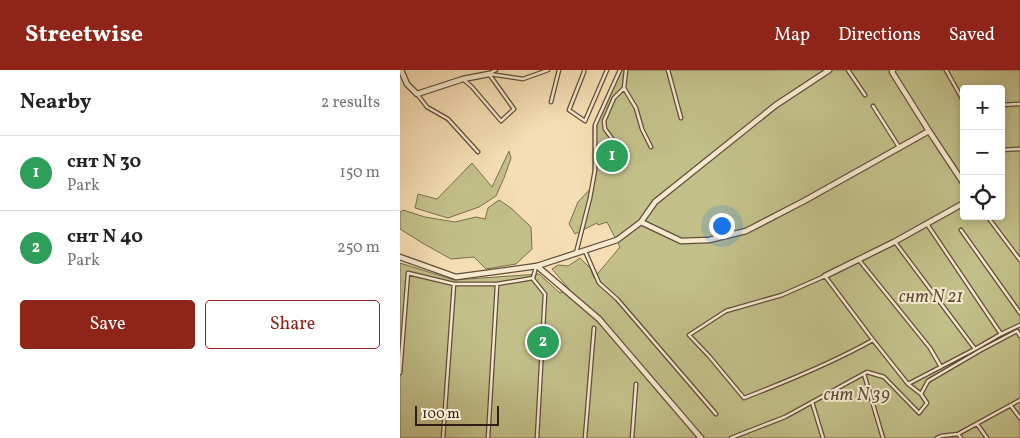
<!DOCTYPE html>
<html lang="en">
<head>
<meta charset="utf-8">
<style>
  :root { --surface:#fff; --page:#f6f6f6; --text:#222; --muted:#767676; --line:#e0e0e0; --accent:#8f2418 }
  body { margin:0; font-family:Vollkorn,serif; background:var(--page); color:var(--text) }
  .controls { position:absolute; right:15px; top:15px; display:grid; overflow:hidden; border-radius:5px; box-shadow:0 2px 8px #0003 }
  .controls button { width:45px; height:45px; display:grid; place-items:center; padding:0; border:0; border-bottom:1px solid var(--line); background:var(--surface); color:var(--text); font:25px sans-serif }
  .scale { position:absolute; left:15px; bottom:12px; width:84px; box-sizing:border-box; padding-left:5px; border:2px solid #301d15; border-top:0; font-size:14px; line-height:18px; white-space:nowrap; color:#301d15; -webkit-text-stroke:4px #f8eace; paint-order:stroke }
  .you { position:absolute; left:321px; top:155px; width:18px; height:18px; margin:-12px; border:4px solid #fff; border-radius:50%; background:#1a73e8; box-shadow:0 0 0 8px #1a73e833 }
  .badge { display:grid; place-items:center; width:32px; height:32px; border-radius:50%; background:var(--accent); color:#fff; font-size:16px; font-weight:700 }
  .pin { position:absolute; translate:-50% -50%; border:2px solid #fff; box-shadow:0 1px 5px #0006 }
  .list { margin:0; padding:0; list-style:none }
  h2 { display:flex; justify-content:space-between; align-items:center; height:65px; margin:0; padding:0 20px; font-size:21px }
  h2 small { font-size:16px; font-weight:400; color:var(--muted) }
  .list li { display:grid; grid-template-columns:32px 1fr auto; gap:15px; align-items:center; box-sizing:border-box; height:75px; padding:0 20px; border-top:1px solid var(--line) }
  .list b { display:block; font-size:19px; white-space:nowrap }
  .list p { margin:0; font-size:16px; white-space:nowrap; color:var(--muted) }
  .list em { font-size:16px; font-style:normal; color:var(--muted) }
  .actions { display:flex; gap:10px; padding:15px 20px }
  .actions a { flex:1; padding:11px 0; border:1px solid var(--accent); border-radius:5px; text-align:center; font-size:18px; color:var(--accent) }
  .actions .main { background:var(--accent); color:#fff }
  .icon { flex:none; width:28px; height:28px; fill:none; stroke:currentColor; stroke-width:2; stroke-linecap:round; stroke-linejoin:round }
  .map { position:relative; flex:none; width:620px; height:368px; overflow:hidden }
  header { display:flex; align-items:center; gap:30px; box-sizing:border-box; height:70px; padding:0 25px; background:var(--accent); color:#fff }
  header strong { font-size:24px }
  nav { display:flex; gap:28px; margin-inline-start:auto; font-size:18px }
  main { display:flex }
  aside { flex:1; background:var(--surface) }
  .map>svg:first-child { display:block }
  .green { fill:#c2bf88; stroke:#796e4e; fill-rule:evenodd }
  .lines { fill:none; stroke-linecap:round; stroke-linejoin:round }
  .lane-casing { stroke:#614d3c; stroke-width:5 }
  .street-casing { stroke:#614d3c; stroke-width:7 }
  .lane { stroke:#f8eace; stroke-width:2.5 }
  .street { stroke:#f8eace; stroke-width:4.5 }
  .labels { text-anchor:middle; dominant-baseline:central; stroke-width:4; stroke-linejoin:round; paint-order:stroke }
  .park-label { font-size:18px; font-style:italic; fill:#5c4e38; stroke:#f8eace }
</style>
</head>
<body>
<header>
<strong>Streetwise</strong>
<nav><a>Map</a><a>Directions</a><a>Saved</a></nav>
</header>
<main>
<aside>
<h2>Nearby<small>2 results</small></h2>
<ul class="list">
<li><span class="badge" style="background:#2e9e5b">1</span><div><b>снт N 30</b><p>Park</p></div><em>150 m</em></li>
<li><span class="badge" style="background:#2e9e5b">2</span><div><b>снт N 40</b><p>Park</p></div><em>250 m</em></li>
</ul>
<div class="actions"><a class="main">Save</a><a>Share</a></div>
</aside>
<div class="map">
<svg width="620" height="368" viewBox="0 0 620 368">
  <rect width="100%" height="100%" fill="#f5deb3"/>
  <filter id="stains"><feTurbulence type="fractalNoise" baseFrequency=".004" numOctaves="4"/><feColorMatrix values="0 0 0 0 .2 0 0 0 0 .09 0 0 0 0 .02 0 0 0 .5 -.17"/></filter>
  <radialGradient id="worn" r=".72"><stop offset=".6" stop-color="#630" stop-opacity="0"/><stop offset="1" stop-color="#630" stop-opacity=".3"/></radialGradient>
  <path class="green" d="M219,0H620V368H0V193L54,210L139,204L160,223L169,219L152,199L158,195L168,196L180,188L190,198L194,208L220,177L207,152L198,155L197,153L175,164L169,154L178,132L193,116V56ZM564,19H601V146H564Z
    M109,81L111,88L104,108L96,126L79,137L48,148L15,138L18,124L37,129L72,93L92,117Z
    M99,130L111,138L131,157L132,179L116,194L86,199L74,187L51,189L24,174L0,159V142L3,140L25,147L55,152L76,147L85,149L88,138Z"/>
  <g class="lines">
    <defs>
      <path id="lane" d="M184,0V2L169,40L185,51L207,0
        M226,0L224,18L236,38L242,59L251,77
        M268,0L281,48
        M448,0L465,25
        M546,0L564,32
        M90,3L96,0
        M89,4L123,9L148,0
        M63,9L72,17L101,51L114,39L89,4
        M224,18L214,28L204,51L205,59L225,86
        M17,24L27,37L48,49L78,82
        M151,32L159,0
        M601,35L620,34
        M473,36L499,77
        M601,80L620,79
        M587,146L620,190
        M527,154L601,264
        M561,160L620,243
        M495,172L575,279
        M185,181L199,213L217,229L316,344
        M176,183L190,128L195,100V55L220,0
        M459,190L530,278L541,297
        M133,209L145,224L137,368
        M473,270C432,293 388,311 344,328L309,286L289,265L326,241L382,225L425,206L473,270L508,314L521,324
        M0,303L8,203L54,214H97L133,208L136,197
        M464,304L483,368
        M508,314L575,279L601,264L620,255
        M412,332L423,368
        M611,336L620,348
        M577,354L587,368
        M558,364L620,330
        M43,368L54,214
        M88,368L97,215
        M185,368L194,258
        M232,368L236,314
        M331,368L385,347L467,302L484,307L519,343L527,333L521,324L528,311L581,280L617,261L620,266
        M537,368L541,366L558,364L561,368"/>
      <path id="street" d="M1,0L7,14L17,24L63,9L89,4
        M529,61L564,114
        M241,152L281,171L309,170L346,161L404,131L529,61L492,2L493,0
        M0,187L56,207L137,196L217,170L241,152L255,132L376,35L429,0
        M137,196L199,249L301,368
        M425,206L494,172L564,133"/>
    </defs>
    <use href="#lane" class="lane-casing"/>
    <use href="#street" class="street-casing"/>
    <use href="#lane" class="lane"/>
    <use href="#street" class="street"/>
  </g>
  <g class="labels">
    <g class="park-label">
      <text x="531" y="227">снт N 21</text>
      <text x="457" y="325">снт N 39</text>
    </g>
  </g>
  <rect width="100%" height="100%" filter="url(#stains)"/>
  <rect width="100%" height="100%" fill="url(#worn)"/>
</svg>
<div class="controls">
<button>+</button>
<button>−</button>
<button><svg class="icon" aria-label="locate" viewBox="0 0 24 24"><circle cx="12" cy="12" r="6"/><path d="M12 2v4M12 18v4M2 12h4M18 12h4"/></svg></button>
</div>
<div class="scale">100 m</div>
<div class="you"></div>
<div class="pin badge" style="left:212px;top:86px;background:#2e9e5b">1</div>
<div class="pin badge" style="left:143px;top:272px;background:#2e9e5b">2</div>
</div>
</main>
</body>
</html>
